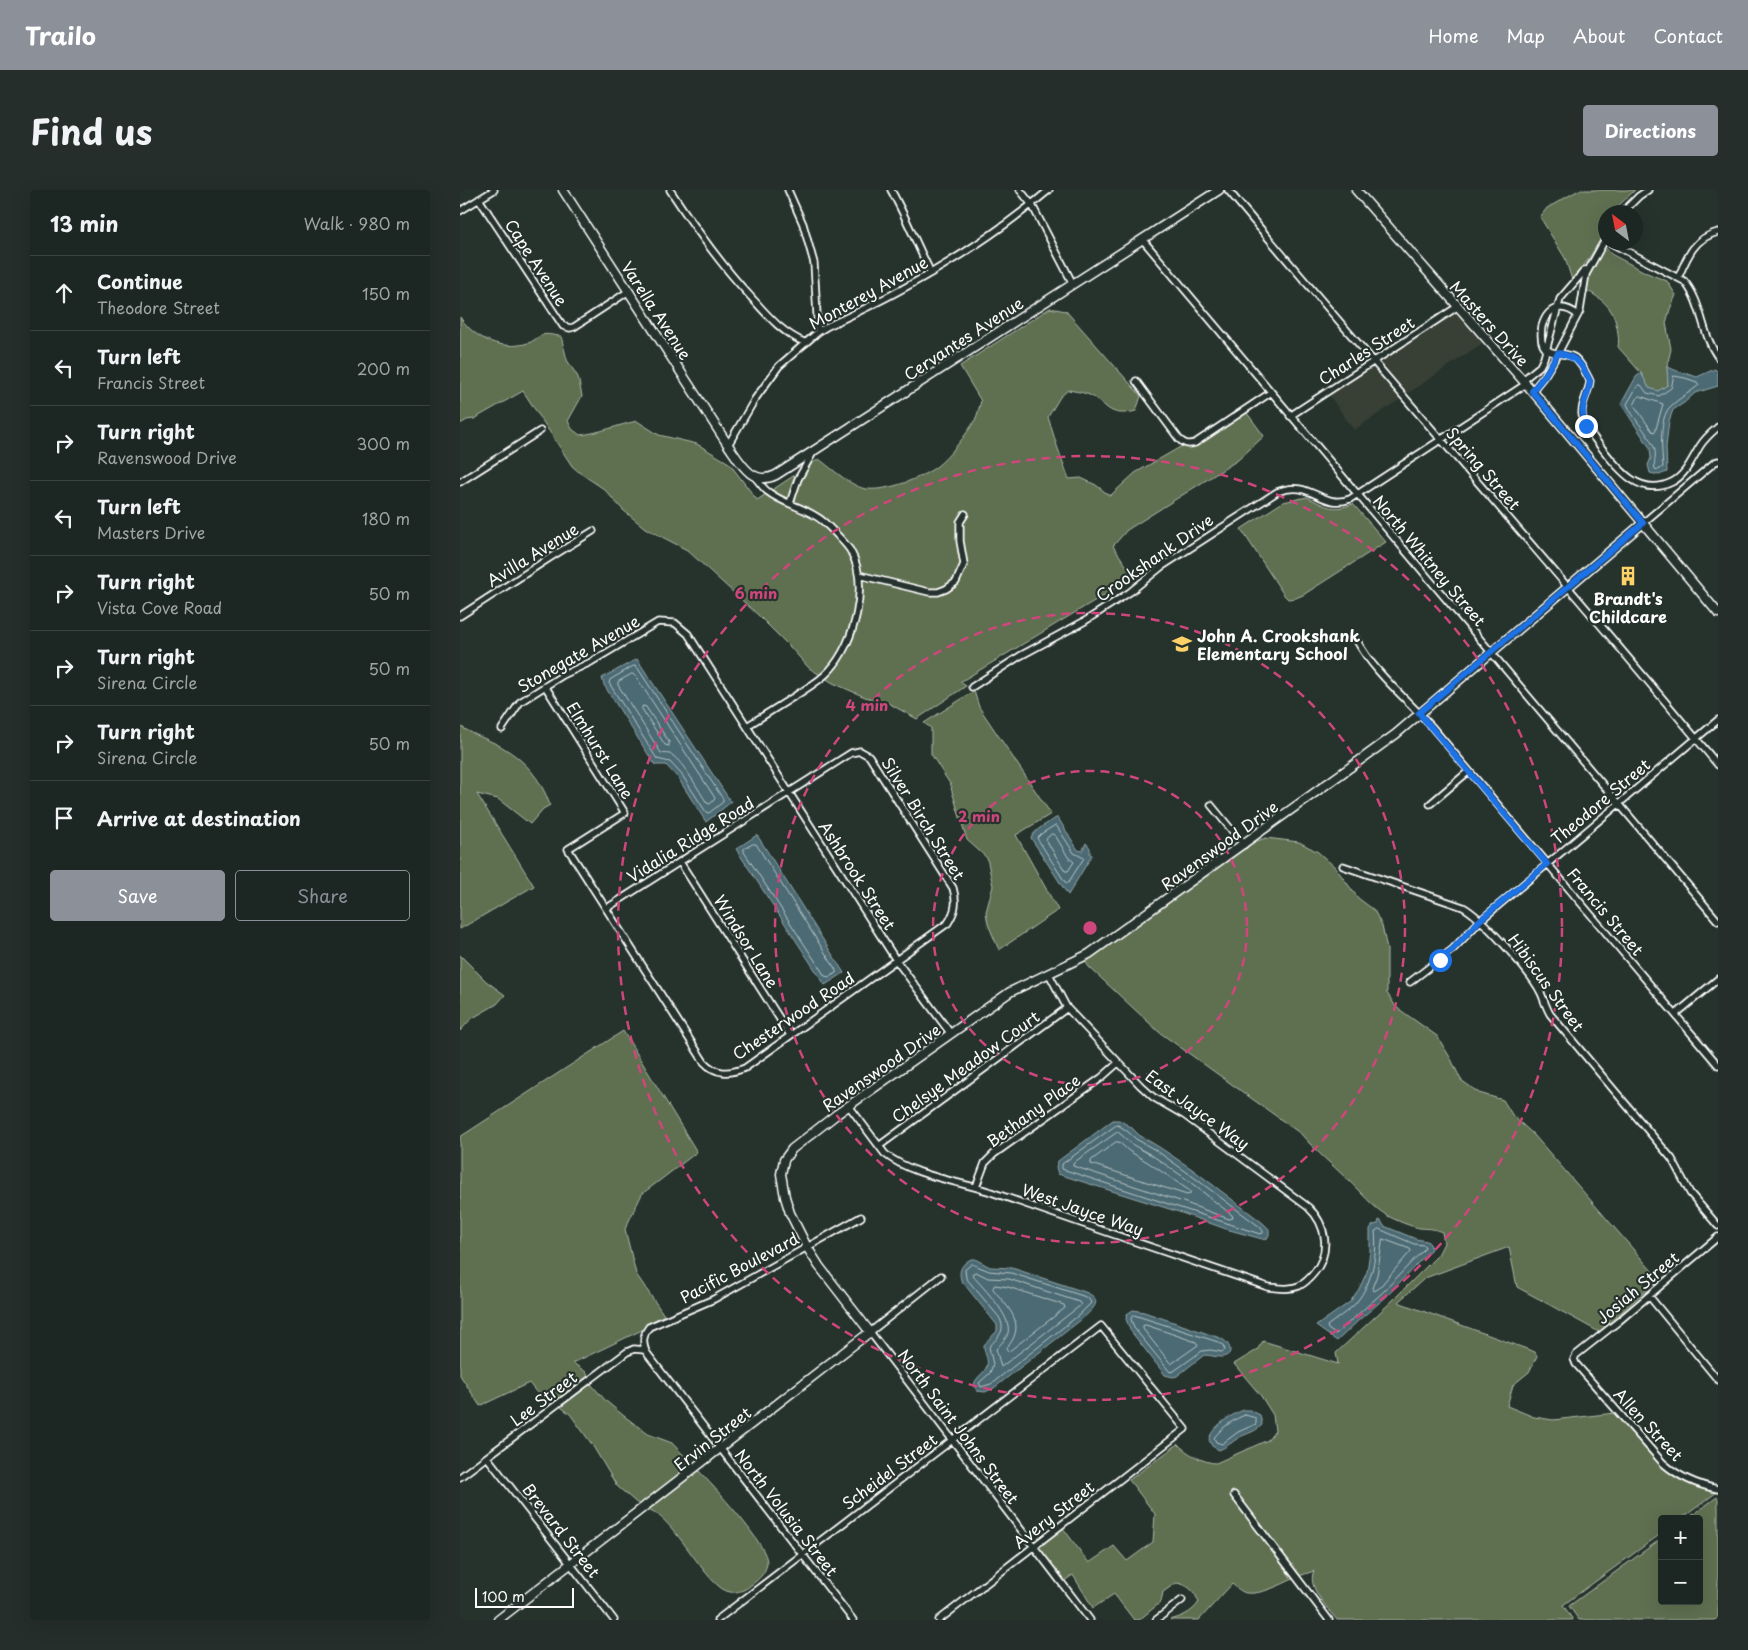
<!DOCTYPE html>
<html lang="en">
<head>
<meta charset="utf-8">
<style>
  :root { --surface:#1c2622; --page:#252e2a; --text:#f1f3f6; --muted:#a0a5a5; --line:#3a4340; --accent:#8c9099 }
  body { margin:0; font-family:"Playpen Sans",sans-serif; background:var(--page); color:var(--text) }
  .controls { position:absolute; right:15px; bottom:15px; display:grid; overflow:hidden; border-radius:5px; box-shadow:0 5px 20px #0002 }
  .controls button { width:45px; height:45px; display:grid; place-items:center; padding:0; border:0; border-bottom:1px solid var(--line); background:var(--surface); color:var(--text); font:25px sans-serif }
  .compass { position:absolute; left:1138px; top:15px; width:45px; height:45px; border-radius:50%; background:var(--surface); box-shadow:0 5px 20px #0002; rotate:328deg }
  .scale { position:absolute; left:15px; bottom:12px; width:99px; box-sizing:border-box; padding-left:5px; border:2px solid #fff; border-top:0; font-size:14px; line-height:18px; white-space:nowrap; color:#fff; -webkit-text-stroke:4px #26332d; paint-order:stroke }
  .stop { position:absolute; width:15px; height:15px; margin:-11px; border:4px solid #1a73e8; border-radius:50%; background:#fff }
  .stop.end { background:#1a73e8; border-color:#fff; box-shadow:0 1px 5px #0008 }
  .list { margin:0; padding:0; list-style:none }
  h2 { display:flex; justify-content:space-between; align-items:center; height:65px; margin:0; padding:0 20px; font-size:21px }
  h2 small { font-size:16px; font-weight:400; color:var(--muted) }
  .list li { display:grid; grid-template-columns:32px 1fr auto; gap:15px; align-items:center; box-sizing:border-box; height:75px; padding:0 20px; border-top:1px solid var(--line) }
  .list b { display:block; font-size:19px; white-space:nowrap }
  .list p { margin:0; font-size:16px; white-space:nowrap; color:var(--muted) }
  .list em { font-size:16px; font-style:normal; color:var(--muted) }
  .actions { display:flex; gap:10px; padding:15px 20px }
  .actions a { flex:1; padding:11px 0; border:1px solid var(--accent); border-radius:5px; text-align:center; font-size:18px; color:var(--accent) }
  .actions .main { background:var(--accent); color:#fff }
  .icon { flex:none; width:28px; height:28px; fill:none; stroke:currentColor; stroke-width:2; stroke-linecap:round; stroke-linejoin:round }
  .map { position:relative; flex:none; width:1258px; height:1430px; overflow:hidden; border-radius:5px }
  header { display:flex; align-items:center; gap:30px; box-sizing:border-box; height:70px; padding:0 25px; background:var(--accent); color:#fff }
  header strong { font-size:24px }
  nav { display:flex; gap:28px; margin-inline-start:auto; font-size:18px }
  .intro { display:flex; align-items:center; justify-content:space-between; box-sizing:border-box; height:120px; padding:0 30px }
  h1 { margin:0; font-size:35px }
  .button { padding:12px 22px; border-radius:5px; background:var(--accent); color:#fff; font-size:18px; font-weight:700 }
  main { display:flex; gap:30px; padding:0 30px }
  aside { flex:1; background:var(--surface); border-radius:5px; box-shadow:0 5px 20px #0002 }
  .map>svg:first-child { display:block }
  .built { fill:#374036 }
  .green { fill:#5f6f51; stroke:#afb7a8 }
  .water { fill:#4c6b73; stroke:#94a6ab }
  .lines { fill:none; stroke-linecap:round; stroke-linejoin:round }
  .shore { stroke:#b7c4c7; stroke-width:1 }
  .street-casing { stroke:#fff; stroke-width:9 }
  .secondary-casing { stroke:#fff; stroke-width:11 }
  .street { stroke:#26332d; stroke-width:5.5 }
  .secondary { stroke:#26332d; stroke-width:8 }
  .route { stroke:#1a73e8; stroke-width:6 }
  .ring { fill:none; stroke:#ce467c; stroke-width:2.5; stroke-dasharray:9 6 }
  .labels { text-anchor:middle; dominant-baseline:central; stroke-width:4.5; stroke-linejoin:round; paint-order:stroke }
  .street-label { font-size:16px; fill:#fff; stroke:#26332d }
  .poi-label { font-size:16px; font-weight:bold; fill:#fff; stroke:#26332d }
  .centre { fill:#ce467c; stroke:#26332d; stroke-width:2.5 }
  .ring-label { font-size:15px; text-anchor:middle; font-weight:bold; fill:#ce467c; stroke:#26332d; stroke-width:4.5; stroke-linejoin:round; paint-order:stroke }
</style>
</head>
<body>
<header>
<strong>Trailo</strong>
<nav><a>Home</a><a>Map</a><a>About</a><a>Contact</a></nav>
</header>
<div class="intro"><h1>Find us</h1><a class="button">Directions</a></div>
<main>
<aside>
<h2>13 min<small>Walk · 980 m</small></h2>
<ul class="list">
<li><svg class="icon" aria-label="ahead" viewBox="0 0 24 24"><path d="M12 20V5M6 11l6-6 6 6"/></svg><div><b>Continue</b><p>Theodore Street</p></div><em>150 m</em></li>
<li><svg class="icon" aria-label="left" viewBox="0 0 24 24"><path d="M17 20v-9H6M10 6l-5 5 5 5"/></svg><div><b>Turn left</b><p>Francis Street</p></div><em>200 m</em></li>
<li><svg class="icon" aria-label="right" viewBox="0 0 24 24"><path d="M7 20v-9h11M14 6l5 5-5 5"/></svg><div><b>Turn right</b><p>Ravenswood Drive</p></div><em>300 m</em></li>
<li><svg class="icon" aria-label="left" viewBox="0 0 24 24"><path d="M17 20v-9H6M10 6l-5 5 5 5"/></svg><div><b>Turn left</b><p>Masters Drive</p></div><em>180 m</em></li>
<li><svg class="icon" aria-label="right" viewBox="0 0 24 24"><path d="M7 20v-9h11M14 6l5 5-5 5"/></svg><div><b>Turn right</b><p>Vista Cove Road</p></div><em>50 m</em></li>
<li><svg class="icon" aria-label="right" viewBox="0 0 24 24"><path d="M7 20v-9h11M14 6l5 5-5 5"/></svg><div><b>Turn right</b><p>Sirena Circle</p></div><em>50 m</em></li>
<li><svg class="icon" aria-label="right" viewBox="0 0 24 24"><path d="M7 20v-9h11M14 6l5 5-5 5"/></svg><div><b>Turn right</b><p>Sirena Circle</p></div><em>50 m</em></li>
<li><svg class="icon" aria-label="arrive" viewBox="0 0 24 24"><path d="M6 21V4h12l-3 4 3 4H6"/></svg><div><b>Arrive at destination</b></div></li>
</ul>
<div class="actions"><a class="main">Save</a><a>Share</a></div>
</aside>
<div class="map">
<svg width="1258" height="1430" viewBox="0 0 1258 1430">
  <rect width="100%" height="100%" fill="#26332d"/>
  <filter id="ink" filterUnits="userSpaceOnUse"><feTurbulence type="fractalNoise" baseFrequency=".02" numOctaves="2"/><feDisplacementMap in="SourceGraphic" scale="10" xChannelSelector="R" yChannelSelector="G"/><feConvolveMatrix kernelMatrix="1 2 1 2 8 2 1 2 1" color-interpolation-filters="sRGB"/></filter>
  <g filter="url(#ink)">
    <path class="built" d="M997,122L1024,152L947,204L919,172Z
      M914,176L942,208L894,240L869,205Z"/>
    <path class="green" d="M1119,0H1175L1152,22H1146L1145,30L1139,38L1140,50L1128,70L1112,90L1105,68L1080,27L1087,18Z
      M1145,57L1151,64L1187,83L1207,91L1216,105L1210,119L1206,133L1211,159L1207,176L1208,195L1198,201L1189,198L1181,183L1158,157C1160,148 1156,128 1151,121C1146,112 1135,105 1126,100L1129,85Z
      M590,118L606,121L681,206L676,221C646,229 648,212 627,204C621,202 614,201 608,200L600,207L588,227L597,256L609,289L621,288L636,295L650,306L675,283L722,256L732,258L737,256L787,223L804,246L778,270L667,340L653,356L674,387L500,492L506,496L457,529L428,513L405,507L373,493L349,478L331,458L297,424L227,360L185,338L163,320L144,299L120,283L112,276L63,201L14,229L7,230L0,234V127C14,149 43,161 68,153C73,152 77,147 82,145C87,143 95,146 101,146L107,170L118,187L122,206L108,231L112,239L120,245C139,243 158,235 177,231L199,245L237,254L269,273L297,310L359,269C371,278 393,298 407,299C428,301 459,289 476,277C489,267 507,244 515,230C518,224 519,217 521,211L500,176Z
      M847,307C865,316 873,322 893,314L926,352L843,405L836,408L828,409L824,405L781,339L823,312Z
      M514,501L519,517L591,624L556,645L598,720L539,760L528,734L526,722L533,696L527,668L507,650L491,598L492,597L471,564V538L464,533Z
      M0,536C13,545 28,549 42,557C65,570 81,589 90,615L83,619L70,634L38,609L17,604L74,696L0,739Z
      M806,648L839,652L858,662L875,677L898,708L914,720L922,736L927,759V803L936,817L977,846L991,869L1001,890L1019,903L1043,910L1053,926L1074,945L1199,1089L1139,1142L1057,1097L1049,1057L965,1088L938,1112L1075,1162L1077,1166L1069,1182L1053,1195L1047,1216L1074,1227L1093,1230L1155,1223C1186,1259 1206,1292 1257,1302L1221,1329H1202V1343L1103,1415L1113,1430H877C868,1418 846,1397 854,1381L839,1386L774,1300L769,1304L833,1389C820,1395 801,1405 786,1403C781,1402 776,1397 772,1394L739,1430H710C721,1427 732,1423 739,1412C734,1401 728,1394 716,1393L703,1402L701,1412L679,1430H674L654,1404L633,1418L613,1385L604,1391L578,1358L603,1338L629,1373L654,1356L667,1371L693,1352L695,1324L669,1290L718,1254C726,1263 744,1273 756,1273L808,1250L815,1241L813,1225L801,1206L774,1174L797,1160L803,1151L878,1174L876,1163L931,1112L978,1065L984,1053L982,1042C972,1038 970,1039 960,1038C952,1037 935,1030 928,1026C912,1017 901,1002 888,990C872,974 855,961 841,944L699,842L629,777L625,771L794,652Z
      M0,765L26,791L45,805L37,814L11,829L0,841Z
      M163,841L237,962L182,1004L165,1039L176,1084L204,1125L188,1134L182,1140L113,1173L126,1182L128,1186L94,1212L77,1203L69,1193L20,1216L0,1185V947Z
      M131,1194L146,1211L164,1226L188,1244L212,1253L233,1275L180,1316L157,1296L131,1253L110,1224L101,1217Z
      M238,1280C252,1295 310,1356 307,1374C305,1384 298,1390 291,1395C286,1400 277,1403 270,1402C247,1399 216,1329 188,1319Z
      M1257,1307L1258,1309V1430H1119L1109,1416L1202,1348V1411H1239V1329H1227Z"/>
    <path class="water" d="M1207,176C1216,182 1226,183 1237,187L1255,179L1258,182V196L1235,203L1224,213L1213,220L1209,231L1206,257L1207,282L1199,285L1190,283L1188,275L1191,268L1190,258L1161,214L1176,187L1181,183L1189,198L1198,201L1208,195Z
      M177,469L271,612L246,632L218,588L206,575H195L144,495L142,488Z
      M596,628H598L618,660L622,661L626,653L630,658V664L632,665L608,705L571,648C575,639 587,634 596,628Z
      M297,645L384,783L365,795L276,659Z
      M653,930H659L671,937L679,945L699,957L732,979L803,1033L809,1039V1045L806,1050L766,1039L719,1022L598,984L596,977L598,971Z
      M919,1030L921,1031L924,1036L956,1049L967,1051L970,1054L971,1059L926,1107L899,1130L877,1151L856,1136L890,1112L899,1099L907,1082L910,1061V1039L913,1035L918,1034Z
      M511,1069H515L530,1077L552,1078L625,1102C645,1110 633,1119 622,1129L534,1198L525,1202L517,1201L514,1195C516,1186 525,1184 527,1175C529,1168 523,1162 524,1155L537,1141V1135L501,1090C498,1080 502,1074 511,1069Z
      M673,1120L684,1122L760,1148C770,1152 776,1166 761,1167C755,1167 750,1165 744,1165L717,1186L713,1187L705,1185L670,1140L666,1129L667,1124Z
      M784,1220H790L800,1225L802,1235C795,1242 788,1243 780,1247C773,1251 767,1257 759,1260L752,1256L749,1250C751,1237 772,1224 784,1220Z"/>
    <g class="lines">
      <path class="shore" d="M1214,186L1225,188L1237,192L1239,195C1231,202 1219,208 1211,216C1198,227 1202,262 1203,277L1198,280L1195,279C1193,271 1198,264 1193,255C1186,240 1173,229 1167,214L1178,195H1181L1187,203L1199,206L1211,198Z
        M1180,206L1203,214L1195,242L1192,241L1174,215L1178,207Z
        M174,476L177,477L263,609V612L249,623L246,622L222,585L210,572L197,569L149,493L150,490Z
        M172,484L175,485L255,608L254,610L250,614L247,613C239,601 224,573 212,565C209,563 204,564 201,563L158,495V492Z
        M183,516L186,517L209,552V556L205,555L182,519Z
        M596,635L614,663L624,668L608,693L605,692L577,648L581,644Z
        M592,644L595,645L608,667L614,672L608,681H605L586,650L587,648Z
        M293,654H296L376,780V783L369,787L365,786L284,662V659Z
        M658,935L667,941L676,949L697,961L728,983L800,1037L803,1041V1043L800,1044L602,979V974L655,936Z
        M658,942L673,955L693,966L725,988L772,1025L773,1028L769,1029L723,1012L613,976V974L616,971Z
        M656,952H659L669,961L689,973L730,1001V1004L727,1005L631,974V971Z
        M919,1039L954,1054L964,1055L965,1058L922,1103L877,1143L875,1144L868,1139L867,1136C876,1129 885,1123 893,1116C911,1098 918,1066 915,1042Z
        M923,1049L950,1059L951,1061L918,1099L914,1101L912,1098L917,1085Z
        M512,1074L529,1081L551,1083L623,1106L629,1109L631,1113L619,1125L531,1194L521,1197L519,1193L530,1183L533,1174L529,1157C538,1147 547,1141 539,1127L506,1088L505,1080Z
        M513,1083L516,1082L528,1088L549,1089L619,1112L621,1115L541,1177L536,1159C540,1155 546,1149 548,1143C552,1126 524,1099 513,1086Z
        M535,1095L548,1097L604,1115L605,1118L548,1162L546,1159C568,1134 549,1119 533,1099Z
        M674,1125L758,1152L763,1155L765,1160L762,1162L750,1160L742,1161L714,1181L710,1182L674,1138L671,1129Z
        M686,1135L736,1152L738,1155L711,1174L683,1139V1136Z
        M785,1225L796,1228V1234L778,1242L762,1254L756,1252L754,1248C761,1238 774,1229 785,1225Z"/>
      <defs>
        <path id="street" d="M210,0C235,38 260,74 291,107C308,126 322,143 346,153
          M328,0L343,34L354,73L358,142
          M431,0C446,27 457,55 471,83
          M560,0L572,15L613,94
          M768,0C929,193 1098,381 1258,575
          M19,9L103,136L110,138L114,137L169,101
          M0,21L34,0
          M1163,22L1179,6L1188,0
          M682,49L1258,731
          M1149,52L1224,91C1243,113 1241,144 1258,167
          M1218,88C1227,67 1234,48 1258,42
          M1118,125C1103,113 1088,116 1082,136C1081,142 1080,149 1083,155C1089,167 1105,161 1115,168C1122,174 1126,183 1130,191C1129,202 1121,213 1122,224C1124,236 1134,248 1141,257C1158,279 1180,308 1212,292C1226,285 1232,269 1240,256C1245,248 1251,243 1258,237
          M1063,190L1080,176L1084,168L1100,109L1125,80
          M676,191L719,249C724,254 728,255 735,253L810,203
          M1072,201L1085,185L1096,167L1120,121L1126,84L1146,48
          M830,226L997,117
          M268,255L295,209L319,176L358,142L368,136C447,100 523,56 589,0
          M0,292L80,241
          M330,313L338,289L354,261
          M1183,333L1255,272L1258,271
          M399,385L469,402H478L486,399L496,392L504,374L500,351V332L505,324
          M0,426L91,367L133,341
          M896,449C914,483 946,508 972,537L1258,875
          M85,496L165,623L108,659L244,872C256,885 269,884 285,878L488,733C496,720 497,712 493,698L409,566L400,561L391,563L147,718
          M512,497L560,466L625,431L670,402L701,377L817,302C851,288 861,320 890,309L1066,194
          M287,536C303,526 319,516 335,506C347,498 360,491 369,481C395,453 410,394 390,360C383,350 373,341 364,332C347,317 324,315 307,301C303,298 299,292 295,287
          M42,539L60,512L103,485L131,472L198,432L215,433L228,444L436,770L491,844
          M970,614L1009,581
          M751,615L784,655
          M220,672L330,845
          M883,676L1003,717C1022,727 1072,784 1081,803C1084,810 1086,817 1090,824L1212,969L1230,1003L1258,1036
          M950,792L993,759L1021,730L1258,530
          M1216,824L1258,789
          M389,916L425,964C454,986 494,990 528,1001C621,1033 715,1066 808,1097C819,1098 829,1100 839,1096C845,1093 850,1088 854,1083C871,1062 867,1035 848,1017L724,925L693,907L680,895L607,818L589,784
          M419,956L607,818
          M516,997L525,973L534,964L641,888L658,873
          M1258,1047L1159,1131L1116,1165L1114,1169L1116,1174L1203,1273C1219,1287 1237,1295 1258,1299
          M481,1086L410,1142L630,1430
          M1189,1106L1258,1190
          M27,1267L154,1430
          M0,1287L167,1162L174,1159L185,1160
          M774,1305L869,1430
          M257,1430L641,1136L725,1239L479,1430
          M393,1430L186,1162C182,1152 183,1145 189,1137L254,1109L401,1027
          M696,1430L722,1410"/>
        <path id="secondary" d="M103,0L268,255C280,272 292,297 316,285L759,0
          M896,0L1081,211L1258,423
          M38,1430L410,1142L359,1076L347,1057L330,1023L325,1007L321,984L324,970L332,959L377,924L550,802L629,764L892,576L936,544L1183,333"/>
      </defs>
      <use href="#street" class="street-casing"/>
      <use href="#secondary" class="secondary-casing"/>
      <use href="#street" class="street"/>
      <use href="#secondary" class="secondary"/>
    </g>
  </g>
  <g class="lines" filter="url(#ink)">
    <path class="route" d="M980,770L993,759L1020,730L1087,674L959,523L1183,333L1072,201L1085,185L1098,163C1117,167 1122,174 1130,191C1128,211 1118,214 1126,236"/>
  </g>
  <g class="ring">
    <circle cx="630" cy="738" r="157"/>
    <circle cx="630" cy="738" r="315"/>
    <circle cx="630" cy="738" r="472"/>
  </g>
  <defs>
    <symbol id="building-bare" viewBox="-9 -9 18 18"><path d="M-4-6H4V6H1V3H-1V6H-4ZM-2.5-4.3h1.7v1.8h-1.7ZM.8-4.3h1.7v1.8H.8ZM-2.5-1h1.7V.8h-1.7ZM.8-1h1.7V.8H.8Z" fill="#ffd166" stroke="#26332d" stroke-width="2.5" paint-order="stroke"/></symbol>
    <symbol id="school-bare" viewBox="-9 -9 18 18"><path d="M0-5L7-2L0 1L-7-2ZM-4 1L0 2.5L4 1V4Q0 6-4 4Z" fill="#ffd166" stroke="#26332d" stroke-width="2.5" paint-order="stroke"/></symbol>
  </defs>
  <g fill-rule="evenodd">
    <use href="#building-bare" x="1154" y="372" width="28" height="28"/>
    <use href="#school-bare" x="708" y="440" width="28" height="28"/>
  </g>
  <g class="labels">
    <g class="street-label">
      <text transform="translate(77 72) rotate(57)">Cape Avenue</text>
      <text transform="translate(408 102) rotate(-29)">Monterey Avenue</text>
      <text transform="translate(197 120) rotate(57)">Varella Avenue</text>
      <text transform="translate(1030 133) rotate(48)">Masters Drive</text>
      <text transform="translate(503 148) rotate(-33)">Cervantes Avenue</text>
      <text transform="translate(906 160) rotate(-33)">Charles Street</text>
      <text transform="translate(1024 278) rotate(49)">Spring Street</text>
      <text transform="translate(72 364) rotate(-32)">Avilla Avenue</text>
      <text transform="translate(694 367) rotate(-35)">Crookshank Drive</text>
      <text transform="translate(970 370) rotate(50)">North Whitney Street</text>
      <text transform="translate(118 463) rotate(-30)">Stonegate Avenue</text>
      <text transform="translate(141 560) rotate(58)">Elmhurst Lane</text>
      <text transform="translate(1140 611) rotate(-40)">Theodore Street</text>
      <text transform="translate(464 628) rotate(58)">Silver Birch Street</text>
      <text transform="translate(230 649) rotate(-32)">Vidalia Ridge Road</text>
      <text transform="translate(759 655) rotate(-36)">Ravenswood Drive</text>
      <text transform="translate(398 685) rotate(57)">Ashbrook Street</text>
      <text transform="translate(1146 721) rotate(50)">Francis Street</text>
      <text transform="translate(287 751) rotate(58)">Windsor Lane</text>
      <text transform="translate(1087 792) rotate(54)">Hibiscus Street</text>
      <text transform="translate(333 825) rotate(-34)">Chesterwood Road</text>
      <text transform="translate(505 876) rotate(-36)">Chelsye Meadow Court</text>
      <text transform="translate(421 877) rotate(-35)">Ravenswood Drive</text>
      <text transform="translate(738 919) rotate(36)">East Jayce Way</text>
      <text transform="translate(573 920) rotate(-36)">Bethany Place</text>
      <text transform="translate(623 1019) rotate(19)">West Jayce Way</text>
      <text transform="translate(279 1077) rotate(-28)">Pacific Boulevard</text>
      <text transform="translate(1177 1097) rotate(-40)">Josiah Street</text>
      <text transform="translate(83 1208) rotate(-37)">Lee Street</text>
      <text transform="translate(1189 1234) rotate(47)">Allen Street</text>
      <text transform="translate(499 1236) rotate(53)">North Saint Johns Street</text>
      <text transform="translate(252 1248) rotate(-38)">Ervin Street</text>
      <text transform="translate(429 1281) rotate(-37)">Scheidel Street</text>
      <text transform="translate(327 1322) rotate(52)">North Volusia Street</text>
      <text transform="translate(593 1324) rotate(-38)">Avery Street</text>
      <text transform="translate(102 1340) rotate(52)">Brevard Street</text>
    </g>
    <g class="poi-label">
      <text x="1168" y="408">Brandt's<tspan x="1168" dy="18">Childcare</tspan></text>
      <text x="737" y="445" text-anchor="start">John A. Crookshank<tspan x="737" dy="18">Elementary School</tspan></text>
    </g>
  </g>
  <circle cx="630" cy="738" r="8" class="centre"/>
  <g class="ring-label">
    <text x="296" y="409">6 min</text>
    <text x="407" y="521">4 min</text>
    <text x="519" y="632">2 min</text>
  </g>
</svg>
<div class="controls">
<button>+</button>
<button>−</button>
</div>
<svg class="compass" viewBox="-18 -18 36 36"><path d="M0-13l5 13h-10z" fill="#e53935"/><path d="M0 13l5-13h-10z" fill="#a0a5a5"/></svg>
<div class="scale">100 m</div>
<div class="stop" style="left:980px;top:770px"></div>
<div class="stop end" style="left:1126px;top:236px"></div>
</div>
</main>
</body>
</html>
